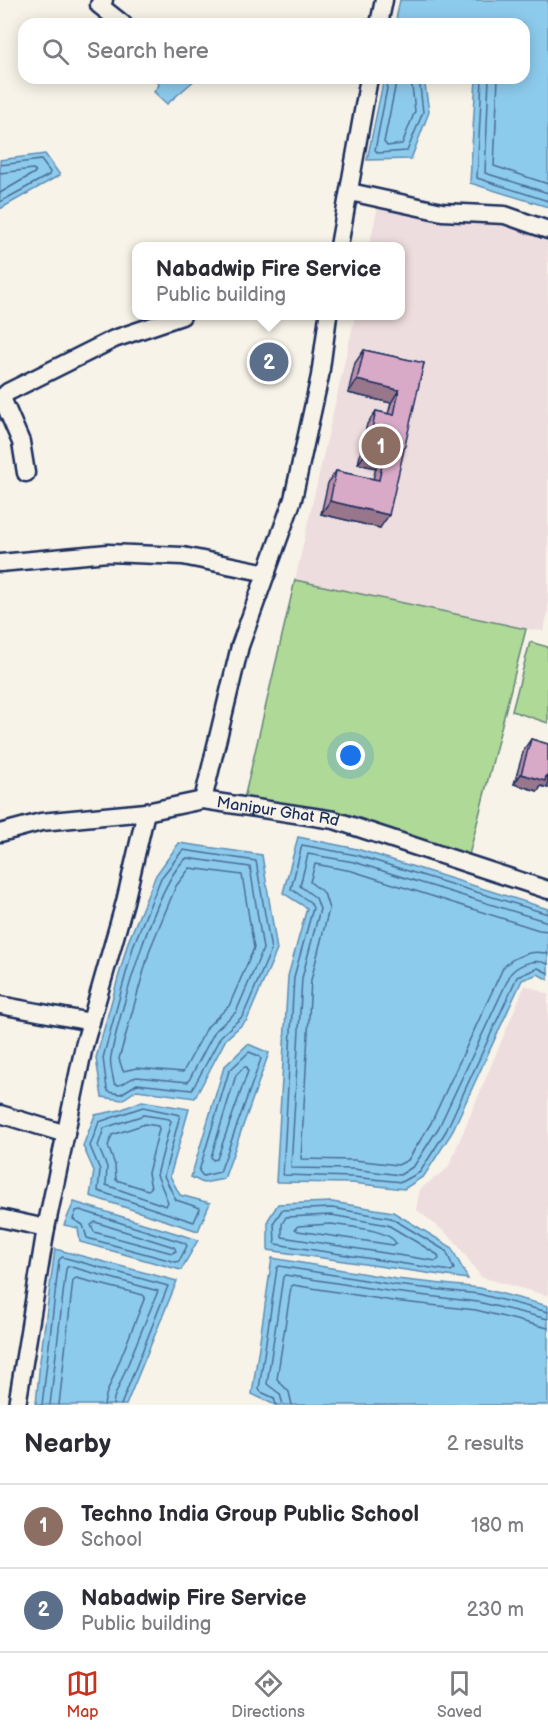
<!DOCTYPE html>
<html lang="en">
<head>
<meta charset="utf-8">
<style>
  :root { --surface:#fff; --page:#f7f7f7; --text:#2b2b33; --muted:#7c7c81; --line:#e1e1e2; --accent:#c8321e }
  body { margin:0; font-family:"Balsamiq Sans",sans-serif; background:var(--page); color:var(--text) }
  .you { position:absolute; left:351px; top:756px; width:21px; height:21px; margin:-15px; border:4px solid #fff; border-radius:50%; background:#1a73e8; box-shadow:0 0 0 9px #1a73e833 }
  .badge { display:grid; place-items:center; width:39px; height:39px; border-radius:50%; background:var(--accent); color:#fff; font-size:20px; font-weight:700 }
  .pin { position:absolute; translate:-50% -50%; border:3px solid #fff; box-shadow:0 2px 6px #0006 }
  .popup { position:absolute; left:132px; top:242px; width:273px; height:78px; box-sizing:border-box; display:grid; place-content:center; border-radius:12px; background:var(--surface); filter:drop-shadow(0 2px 4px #0005); font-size:20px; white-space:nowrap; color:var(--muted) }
  .popup b { font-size:22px; color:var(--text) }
  .popup::after { content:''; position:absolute; left:50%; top:100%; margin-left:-12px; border:12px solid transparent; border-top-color:var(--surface) }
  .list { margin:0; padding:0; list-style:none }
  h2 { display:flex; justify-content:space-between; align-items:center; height:78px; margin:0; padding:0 24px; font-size:26px }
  h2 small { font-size:20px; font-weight:400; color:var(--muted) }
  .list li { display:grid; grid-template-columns:39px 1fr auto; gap:18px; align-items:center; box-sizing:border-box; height:84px; padding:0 24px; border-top:2px solid var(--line) }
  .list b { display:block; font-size:22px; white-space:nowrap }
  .list p { margin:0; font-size:20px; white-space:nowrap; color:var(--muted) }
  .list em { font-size:20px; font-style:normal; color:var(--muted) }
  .icon { flex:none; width:33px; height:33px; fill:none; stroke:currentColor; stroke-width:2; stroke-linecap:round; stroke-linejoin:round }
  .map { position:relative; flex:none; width:548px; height:1405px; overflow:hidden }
  .search { position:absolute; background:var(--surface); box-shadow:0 3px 15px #0003; left:18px; right:18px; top:18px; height:66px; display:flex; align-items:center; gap:15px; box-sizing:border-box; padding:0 21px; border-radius:18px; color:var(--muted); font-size:22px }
  .sheet { height:246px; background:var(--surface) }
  nav { display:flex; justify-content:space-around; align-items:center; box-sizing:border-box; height:84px; border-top:2px solid var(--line); background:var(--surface); font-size:16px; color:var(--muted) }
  nav a { display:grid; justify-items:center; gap:3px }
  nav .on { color:var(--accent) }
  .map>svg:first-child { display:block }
  .built { fill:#eeddde }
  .green { fill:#afd996; stroke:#65847a; stroke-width:1.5 }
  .water { fill:#8dcbed; stroke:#5f8db4; stroke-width:1.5 }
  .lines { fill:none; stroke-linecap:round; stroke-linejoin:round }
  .shore { stroke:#496d97; stroke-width:1.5 }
  .minor-casing { stroke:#1b2f5e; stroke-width:21 }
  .minor { stroke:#f7f3e8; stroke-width:16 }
  .wall { fill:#bb91ac; stroke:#1b2f5e; stroke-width:1.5 }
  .shaded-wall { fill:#98768c; stroke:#1b2f5e; stroke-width:1.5 }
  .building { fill:#d9a9c8; stroke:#1b2f5e; stroke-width:1.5 }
  .labels { text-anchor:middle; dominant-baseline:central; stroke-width:4.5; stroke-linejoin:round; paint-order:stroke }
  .street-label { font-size:16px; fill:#1b2f5e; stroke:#f7f3e8 }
</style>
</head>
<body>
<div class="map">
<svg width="548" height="1405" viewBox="0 0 548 1405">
  <rect width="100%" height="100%" fill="#f7f3e8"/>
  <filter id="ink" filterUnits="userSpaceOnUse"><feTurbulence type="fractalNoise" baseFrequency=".0167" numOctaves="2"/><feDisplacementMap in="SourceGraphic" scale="12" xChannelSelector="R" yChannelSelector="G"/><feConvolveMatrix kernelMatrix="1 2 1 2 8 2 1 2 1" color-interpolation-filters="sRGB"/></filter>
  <g filter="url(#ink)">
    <path class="built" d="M380,198L505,215L548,235V614L543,631L526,629L295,580L355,316H401V246H369Z
      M525,985L548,994V1296L481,1277L454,1240L416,1209L420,1189L448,1168Z"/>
    <path class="green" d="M295,580L526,629L467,863L244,799Z
      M530,642L548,647V723L512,711Z"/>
    <path class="water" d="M400,0H548V207L470,183L476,78H524V24H395Z
      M155,78H197L167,104L154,92L159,85Z
      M384,78H424L429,112L411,159L367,160Z
      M45,154L60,175L0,209V160Z
      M298,837L357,849L548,909V980L538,974L522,980L451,1134L424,1176L404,1189L352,1183L276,1182L288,976L307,908L283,893Z
      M179,843L262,855L277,950L247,1020L226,1039L195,1098L137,1090L122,1100L102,1097L96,1058L128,942L156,875Z
      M248,1044L269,1053L224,1179L203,1183L191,1177L224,1067Z
      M142,1101L189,1109L170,1176L180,1195L210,1203L198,1231L90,1196L94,1171L83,1146L95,1115L120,1110Z
      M74,1202L198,1240L181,1270L80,1242L78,1228L64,1225Z
      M332,1202L393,1212L451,1247L468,1279L268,1250V1220L278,1204Z
      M55,1249L177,1281L126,1405H36L40,1361Z
      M272,1258L396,1279L480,1288L548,1306V1405H275L252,1394Z"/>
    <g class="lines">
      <path class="shore" d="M389,78L375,150L378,153L407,151L423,112L419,78
        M397,78L384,142L387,146L402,144L415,111L411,78
        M482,78L477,178L548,201
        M489,78L485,173L548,193
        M498,78L494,166L548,184
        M0,165L41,160L50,172L49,175L0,202
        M0,173L33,169L36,172L0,193
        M183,850L256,861L271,950L243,1016L221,1036L192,1090L137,1084L121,1094L109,1092L107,1089L103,1058L134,944L161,878Z
        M187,858L250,867L263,949L236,1012L215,1031L188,1082L137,1077C129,1078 123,1086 116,1085L114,1083C113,1075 109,1064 111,1056C118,1018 158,877 187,858Z
        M190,868L242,875L254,948L229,1006L208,1026L183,1072L137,1068L123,1071L119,1059L150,949L176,886Z
        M548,914L356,855L302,845L291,889L310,902L313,908L294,977L283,1175L353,1177L402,1182L420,1172L446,1131L517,977L538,968L548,973
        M548,922L354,862L308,854L300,886L316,898L320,909L302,978L291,1168L353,1169L400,1175L414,1166L439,1127L511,973C519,964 536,958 548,964
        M548,931L539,930L352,871L315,864L310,882L324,893L329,909L311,980L301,1159L354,1160L398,1165L408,1160L431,1123L503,968C513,956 533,949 548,954
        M249,1052L259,1056L261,1059L220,1172L203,1176L199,1171L229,1071Z
        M244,1067H247L248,1071L217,1159L213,1160L211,1157L236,1075Z
        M143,1107L180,1115L164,1176L176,1200L200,1208L194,1222L98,1191L100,1170L90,1146L99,1122Z
        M144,1115L169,1119L171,1121L157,1175L168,1202L166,1206L106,1185L107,1167L98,1146L104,1128Z
        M145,1124L158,1126L159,1129L148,1173L151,1188L148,1190L116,1180L115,1165L108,1146L112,1135Z
        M332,1208L391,1218L446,1251L454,1269L451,1271L275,1244L274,1222L282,1210Z
        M80,1210L185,1243L187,1246L179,1261L176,1262L87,1238L83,1225L73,1219L76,1211Z
        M331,1215L388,1225L438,1255L439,1259L436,1261L282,1237V1224L286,1217Z
        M95,1222L174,1247L176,1251L172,1253L94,1232L91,1225Z
        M331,1224C348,1227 388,1229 396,1243L393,1245L298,1231L295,1229L298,1226Z
        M42,1405L59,1260L62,1257L168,1286L121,1405
        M50,1405L66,1269L68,1266L158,1291L114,1398L113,1405
        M59,1405L73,1280L76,1278L143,1295L145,1297L106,1395L104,1405
        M276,1405L274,1398L261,1392L259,1389L277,1268L279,1266L395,1285L479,1294L548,1312
        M283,1405L280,1394L267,1384L283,1277L285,1275L394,1292L478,1302L548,1319
        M292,1405L289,1392L277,1379L291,1287L293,1285L393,1301L476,1310L548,1328"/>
      <defs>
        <g id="minor">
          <path d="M104,0L99,5L123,24"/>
          <path d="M379,24L384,0"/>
          <path d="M350,192L442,212L505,215L548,230"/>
          <path d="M339,246L369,78"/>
          <path d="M2,398L21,442L26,473"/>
          <path d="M0,399L8,392L114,339L182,316"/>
          <path d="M0,563L108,553L183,556L267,573"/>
          <path d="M203,800L240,646L293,499L320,376L328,316"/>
          <path id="s1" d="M0,833L41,822L146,812L203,800L334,820L548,890"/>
          <path d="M0,1005L91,1022"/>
          <path d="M0,1114L66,1134"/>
          <path d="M0,1218L46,1228"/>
          <path d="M17,1405L46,1228L84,1046L125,902L146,812"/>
        </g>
      </defs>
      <use href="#minor" class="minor-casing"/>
      <use href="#minor" class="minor"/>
    </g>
    <path class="wall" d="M364,350L424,363L380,528L321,514L328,483L336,471L373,479L376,468L358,464L367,424L376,411L388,414L391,403L348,393L355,363Z
      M531,739L548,744V788L541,786L538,791L514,784L524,749Z"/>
    <path class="shaded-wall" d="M357,380L399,390L391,403L348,393Z
      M367,451L384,455L376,468L358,464Z
      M330,501L389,515L380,528L321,514Z
      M521,774L548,777V788L541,786L538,791L514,784Z"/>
    <path class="building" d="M364,350L424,363L389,515L330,501L336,471L379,480L384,455L367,451L376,411L394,415L399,390L357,380Z
      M531,739L548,744V777L546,776L545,781L521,774Z"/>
  </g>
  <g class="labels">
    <g class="street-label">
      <text stroke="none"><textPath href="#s1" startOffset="282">Manipur Ghat Rd</textPath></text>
    </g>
  </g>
</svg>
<div class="you"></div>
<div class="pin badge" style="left:381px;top:446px;background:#8d6e63">1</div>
<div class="pin badge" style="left:269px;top:362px;background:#5c6f8a">2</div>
<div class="popup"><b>Nabadwip Fire Service</b>Public building</div>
<div class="search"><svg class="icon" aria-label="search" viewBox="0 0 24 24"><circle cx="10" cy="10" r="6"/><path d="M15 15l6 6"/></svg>Search here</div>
</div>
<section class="sheet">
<h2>Nearby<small>2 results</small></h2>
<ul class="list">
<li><span class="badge" style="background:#8d6e63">1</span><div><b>Techno India Group Public School</b><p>School</p></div><em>180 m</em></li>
<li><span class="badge" style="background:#5c6f8a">2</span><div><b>Nabadwip Fire Service</b><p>Public building</p></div><em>230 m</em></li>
</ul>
</section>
<nav>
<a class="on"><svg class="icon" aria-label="map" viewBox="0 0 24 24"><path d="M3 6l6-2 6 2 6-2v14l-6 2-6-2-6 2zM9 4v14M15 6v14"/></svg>Map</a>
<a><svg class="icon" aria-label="directions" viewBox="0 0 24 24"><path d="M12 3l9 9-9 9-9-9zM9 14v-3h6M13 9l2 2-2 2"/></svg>Directions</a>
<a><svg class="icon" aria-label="saved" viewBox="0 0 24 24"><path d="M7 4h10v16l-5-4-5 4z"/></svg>Saved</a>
</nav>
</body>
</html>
